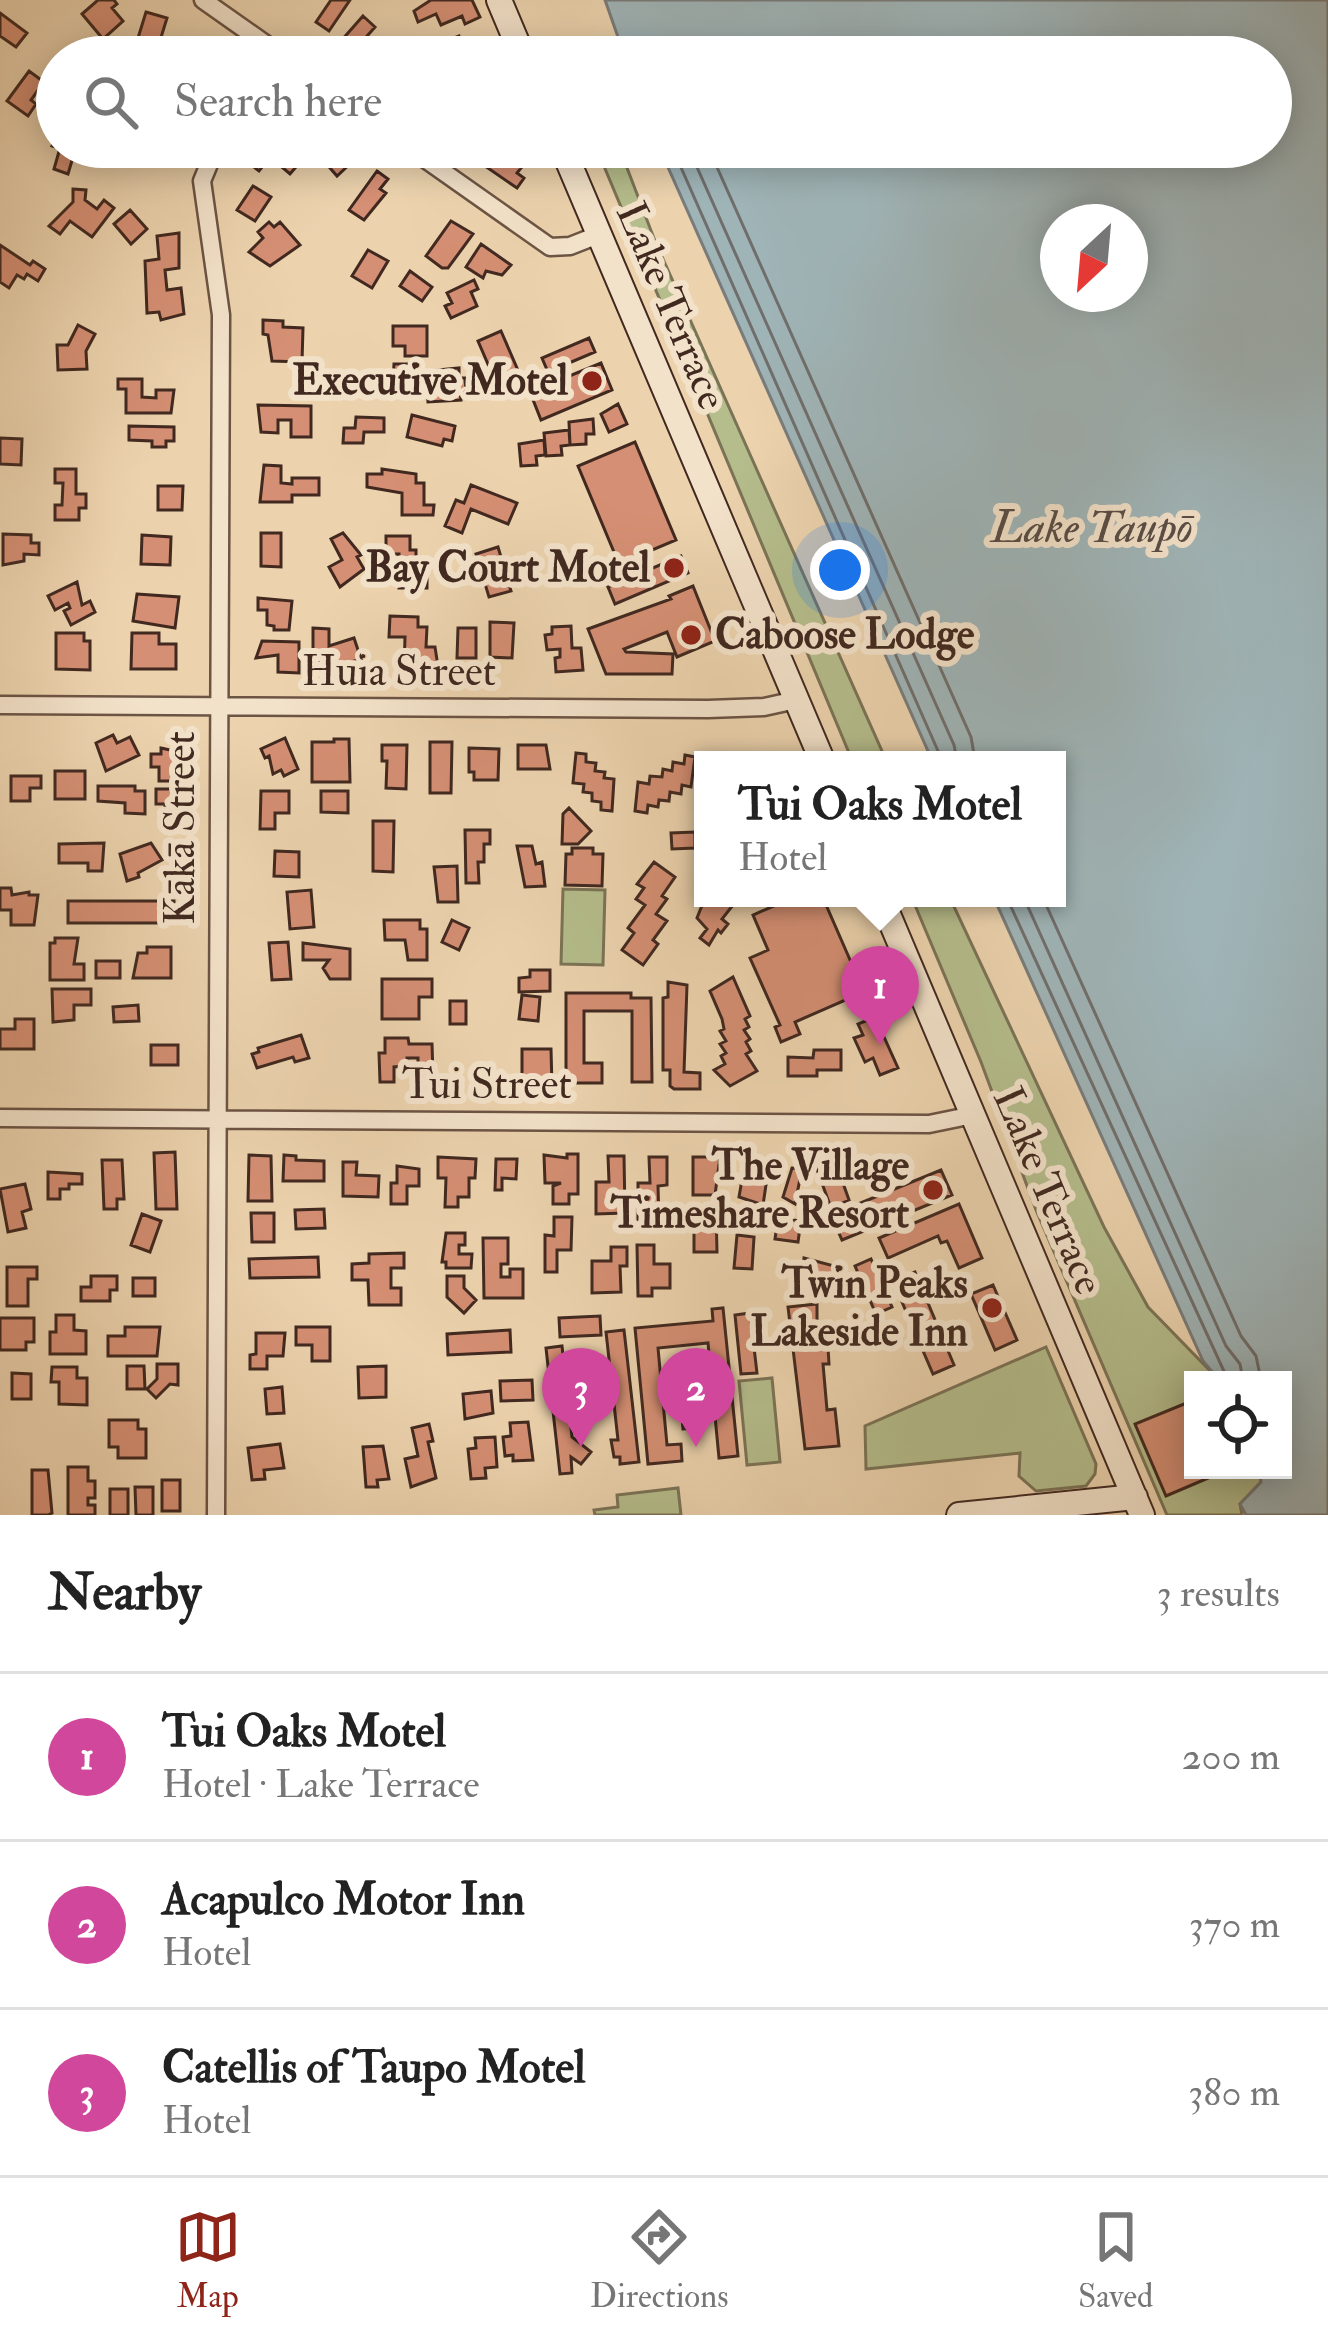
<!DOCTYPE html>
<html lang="en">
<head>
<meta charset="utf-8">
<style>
  :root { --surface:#fff; --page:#f6f6f6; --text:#222; --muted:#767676; --line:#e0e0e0; --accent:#8f2418 }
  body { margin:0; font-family:"IM FELL Double Pica",serif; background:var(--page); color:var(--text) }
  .controls { position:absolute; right:36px; bottom:36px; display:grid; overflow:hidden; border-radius:0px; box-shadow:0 6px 30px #0003 }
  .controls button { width:108px; height:108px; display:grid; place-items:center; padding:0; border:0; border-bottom:3px solid var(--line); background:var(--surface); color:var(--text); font:60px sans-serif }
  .compass { position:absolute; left:1040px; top:204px; width:108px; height:108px; border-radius:50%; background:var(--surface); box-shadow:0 6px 30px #0003; rotate:206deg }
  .you { position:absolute; left:840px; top:570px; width:42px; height:42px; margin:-30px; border:9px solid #fff; border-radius:50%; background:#1a73e8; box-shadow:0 0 0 18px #1a73e833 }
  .badge { display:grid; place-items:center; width:78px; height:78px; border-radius:50%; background:var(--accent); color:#fff; font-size:39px; font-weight:700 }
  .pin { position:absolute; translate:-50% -99px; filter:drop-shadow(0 3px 6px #0008) }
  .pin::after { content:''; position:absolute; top:63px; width:42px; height:36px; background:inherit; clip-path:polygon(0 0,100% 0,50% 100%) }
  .popup { position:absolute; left:694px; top:751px; width:372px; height:156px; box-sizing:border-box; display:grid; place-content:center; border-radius:0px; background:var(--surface); filter:drop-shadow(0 3px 9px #0005); font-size:39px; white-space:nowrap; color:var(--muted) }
  .popup b { font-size:45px; color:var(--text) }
  .popup::after { content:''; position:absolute; left:50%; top:100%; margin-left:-24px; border:24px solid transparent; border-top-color:var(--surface) }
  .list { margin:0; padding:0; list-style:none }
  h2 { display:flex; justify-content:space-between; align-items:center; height:156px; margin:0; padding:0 48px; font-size:51px }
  h2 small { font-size:39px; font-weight:400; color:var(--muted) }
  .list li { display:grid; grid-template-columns:78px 1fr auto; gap:36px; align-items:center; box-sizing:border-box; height:168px; padding:0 48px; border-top:3px solid var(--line) }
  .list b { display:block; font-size:45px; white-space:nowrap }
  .list p { margin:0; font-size:39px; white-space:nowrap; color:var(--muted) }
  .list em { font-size:39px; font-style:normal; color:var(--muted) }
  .icon { flex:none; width:66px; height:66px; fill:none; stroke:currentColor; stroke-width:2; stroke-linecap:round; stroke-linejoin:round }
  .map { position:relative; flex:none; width:1328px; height:1515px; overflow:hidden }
  .search { position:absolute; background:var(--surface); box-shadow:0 6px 30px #0003; left:36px; right:36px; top:36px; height:132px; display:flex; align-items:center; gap:30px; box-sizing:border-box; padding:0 42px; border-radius:66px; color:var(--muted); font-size:45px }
  .sheet { height:660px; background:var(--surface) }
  nav { display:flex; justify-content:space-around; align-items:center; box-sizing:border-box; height:168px; border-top:3px solid var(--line); background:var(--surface); font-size:33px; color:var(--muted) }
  nav a { display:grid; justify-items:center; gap:6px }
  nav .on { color:var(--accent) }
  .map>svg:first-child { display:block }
  .grass { fill:#b5bd8c; stroke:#7b7356; stroke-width:3 }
  .water { fill:#9fb4b7; stroke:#797c7b; stroke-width:3; fill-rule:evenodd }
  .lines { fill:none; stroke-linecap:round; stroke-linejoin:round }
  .shore { stroke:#706e6c; stroke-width:3 }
  .building { fill:#d58f74; stroke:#412920; stroke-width:3 }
  .street-casing { stroke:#6c5444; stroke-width:21 }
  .secondary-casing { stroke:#412920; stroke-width:28 }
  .street { stroke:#f3e2ca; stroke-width:16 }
  .secondary { stroke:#f3e2ca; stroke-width:24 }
  .poi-dot { fill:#8f2418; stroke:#f3e2ca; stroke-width:4.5 }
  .labels { text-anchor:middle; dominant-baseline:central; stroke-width:12; stroke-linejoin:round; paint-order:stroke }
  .street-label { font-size:42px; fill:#412920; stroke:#f3e2ca }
  .poi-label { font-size:42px; font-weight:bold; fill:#412920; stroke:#f3e2ca; text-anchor:end }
  .water-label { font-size:45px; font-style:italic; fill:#584c46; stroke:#f3e2ca }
</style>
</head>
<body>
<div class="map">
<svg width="1328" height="1515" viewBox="0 0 1328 1515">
  <rect width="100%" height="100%" fill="#ecd3ae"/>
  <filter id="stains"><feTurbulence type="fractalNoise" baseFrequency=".00167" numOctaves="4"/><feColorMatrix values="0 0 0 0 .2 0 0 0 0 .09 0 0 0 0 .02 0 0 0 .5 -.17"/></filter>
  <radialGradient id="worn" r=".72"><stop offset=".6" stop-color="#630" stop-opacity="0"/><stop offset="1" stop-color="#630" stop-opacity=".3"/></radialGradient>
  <path class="grass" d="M596,147H619L655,241L886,760H852Z
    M563,889L605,890L603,965L561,964Z
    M912,898H950L1104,1227L1148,1307L1219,1380H1193V1470H1259L1261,1482L1240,1504L1242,1515H1167L1036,1210L981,1062Z
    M1046,1347L1096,1464L1095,1474L1086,1486L1036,1491L1019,1476L1020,1453L866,1469L865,1426Z
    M772,1378L780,1462L747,1465L739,1381Z
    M678,1488L681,1515H595L594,1510L618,1507L617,1495Z"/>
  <path class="water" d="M605,0H1328V1515H1246L1240,1504L1261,1482L1259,1470H1283V1380H1219L1203,1361L994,898H1057V760H932L659,147H1271V57H625ZM1058,222H1130V294H1058Z"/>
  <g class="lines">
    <path class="shore" d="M672,147L942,760
      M688,147L954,745L957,760
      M708,147L971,737L975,760
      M1007,898L1228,1380
      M1024,898L1226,1346L1240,1364L1243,1380
      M1043,898L1241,1336L1256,1356L1261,1380"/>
  </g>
  <path class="building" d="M98,0H114L117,4L112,8L123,21L103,39L82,14Z
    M331,0H350L329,31L316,22Z
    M472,0L480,17L465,24L462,16L441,25L436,14L418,22L414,11L431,0Z
    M146,12L167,18L159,44L138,38Z
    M0,13L27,33L16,47L0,36Z
    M363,16L375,27L353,52L340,42Z
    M459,36L468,57H433L429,48Z
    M29,71L44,82L31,100L36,104L28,116L7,101Z
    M57,132V147H83L79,159L73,157L68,174L54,169L60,148L52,146Z
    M254,147H277L285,153L288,150L302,160L290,174L270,157L259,171L244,159Z
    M324,147H339L352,162L337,176L317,153Z
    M467,147H503L513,154L509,159L521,168L517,173L524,178L517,188L482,164L485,160Z
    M377,171L388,179L380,189L386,193L364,220L349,210Z
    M253,186L271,197L255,221L237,210Z
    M73,189L86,190L85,200L97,209L104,200L114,208L92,237L70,221L60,234L49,226L73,202Z
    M130,210L147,229L131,244L114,224Z
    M451,221L473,234L448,268H442L426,256Z
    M269,222L274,227L280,222L300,245L270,266L249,252L263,238L258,232Z
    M179,233V268L165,270L167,290L181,288L184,314L161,320L159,312L147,313L145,261L159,259L157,236Z
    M481,244L511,265L502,275L486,271L483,278L466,267Z
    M0,245L30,265L33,261L45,269L38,281L27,274L24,279L17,275L9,288L0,282Z
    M368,250L388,261L372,288L352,276Z
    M410,271L432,287L422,301L400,286Z
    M474,280L478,289L471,292L477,306L451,318L445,306L452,303L447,293Z
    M263,320L283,321V327L303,328L302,362L272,361L268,335L263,334Z
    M78,325L95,334L86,351L87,369L58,370L57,345H68Z
    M393,326H427V356H405V346H393Z
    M501,331L520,375L497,385L478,341Z
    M589,338L595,352L548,372L542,358Z
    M601,363L612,390L541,420L530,392Z
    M394,364H414V384L393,383Z
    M459,368V378H465L466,390L460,391L461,400L428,402L427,384L417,385L416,372Z
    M118,379H142V397L156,398V390H174L171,413H126V389H118Z
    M618,404L627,424L609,432L601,414Z
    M258,405L311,406V437H291V420H278V433L261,432Z
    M412,415L455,426L452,441L444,439L442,446L407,437Z
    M356,417L384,418V432H364L363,443H343L344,428H355Z
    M593,419L594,434H586V444L570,445L569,422Z
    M129,426L174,427V441H166V447H152V441L129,440Z
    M569,430L570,445L561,446L562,455L546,456L544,433Z
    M0,438L22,439L21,465L0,464Z
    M544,440L545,455L536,456L537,465L521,466L519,444Z
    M635,442L676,540L619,564L578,466Z
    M264,465L281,466V483L292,484V478H319V495H292V502H260Z
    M55,469H76V494H86V508H79V520H55V505H62L63,483H55Z
    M382,469L416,474V483H424V505H434L433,515H402V493L367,487V474H382Z
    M471,485L517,503L508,524L471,509L462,533L445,526L456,500L464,503Z
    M158,486H183L182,510H158Z
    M261,533H281V567L261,566Z
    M343,533L361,555L357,557L364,569L340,587L329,567L342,560L331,539Z
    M3,534L31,535V543H39V555L24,554V561L3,565Z
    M142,535L171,537L170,565L141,564Z
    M386,536H410V550H416V561H427V588H399V554H386Z
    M498,547L511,591L489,597L476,554Z
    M681,556L688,573L615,604L608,587Z
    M77,582L82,605L90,601L95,612L71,625L64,611L70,608L68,603L55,610L48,596Z
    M693,586L715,641L677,657L667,632L624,649L626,652L673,654L672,674H606L588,629L671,599L669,596Z
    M137,594L179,597L175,628L133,621Z
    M258,598L292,601L289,630H274V626L267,625V610H258Z
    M390,616L418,617V627H427L426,647H435L439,673L404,672L405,637H389Z
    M490,622L514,623L512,658L490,657Z
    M571,626L572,648H581L583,670L556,672L555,658L560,657V649L547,650L545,635L552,634V627Z
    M313,628L329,629V646L354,638L361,659L319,672L313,651Z
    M458,628H476V658H457Z
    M56,633H84V641H90V670L56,669Z
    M132,633H159V644H176V669H131Z
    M262,641L299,642V673L278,672V655L256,658Z
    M113,735L117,743L130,737L139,755L106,771L96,743Z
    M285,738L298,769L284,776L281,770L273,774L269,756L265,758L261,749Z
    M334,739H349L350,782H312V742H334Z
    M430,742H452L451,793H430Z
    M382,745H407L406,789L386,788L387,761H382Z
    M518,745H546L550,769H518Z
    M161,748L179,752L176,781H159V767H151V754H161Z
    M469,748L499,749L498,780H474V772H469Z
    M576,753L586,754V762L596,763L595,771L605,772L604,778L614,779L612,811L601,810V802L592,801V793L583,792L584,784L573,783Z
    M685,755L695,757L691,787L682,785L681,794L670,792L669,801L659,800L658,807L648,805L647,813L635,811L638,782L649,784L650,776L662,777L663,769L672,771L673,762L684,764Z
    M55,771H85V799H55Z
    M11,776H41V788H30V801H11Z
    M98,786H135V791H145V814L125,813V803L98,801Z
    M156,789H184V820H165V804H156Z
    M261,791H289V813H275V829H260Z
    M321,791H348V813L321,812Z
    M569,808L591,831L578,844H562L563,814Z
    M373,821H394L393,872L373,871Z
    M465,830H490V844H484V862H478L479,883H466Z
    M695,832V848L672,849L671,833Z
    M104,843L102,871H88V863H59V844Z
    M151,843L162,860L138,873L139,877L127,881L120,854Z
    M517,846H532L536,864L542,862L545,886L525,887Z
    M572,848H593V854H603L602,886L565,885L566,854H572Z
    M275,851L299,852V877L274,876Z
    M654,862L675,877L662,896L667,899L656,914L667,921L653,940L658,944L643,965L622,950L634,933L628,928L645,905L636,899L644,888L637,884Z
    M457,866L458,902H438L434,867Z
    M0,888H11L12,895L29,892V895H38L34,925H11V910H0Z
    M311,890L314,927L290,929L287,892Z
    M705,898H717L733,905L722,919L728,924L721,933L718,930L709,945L700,938L707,929L697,918Z
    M792,898H823L864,992L795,1022L800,1034L781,1042L775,1027L780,1025L750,958L768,950L753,915Z
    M68,901H174V923H68Z
    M384,920H420V929H427V960H408L405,940H385Z
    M452,920L469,928L459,950L442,942Z
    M55,938H78L74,964H84V980H50V943H55Z
    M288,942L291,979L272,980L269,943Z
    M303,943L350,949V979H330L323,968L329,960H303Z
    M147,947H171V978H133L138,953H147Z
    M96,961H120V978H96Z
    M530,970H550V991L519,992V978L530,977Z
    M733,977L750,1016L745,1019L749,1027L744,1030L750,1039L746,1042L751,1051L746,1054L757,1071L730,1086L714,1070L725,1064L721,1056L726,1053L720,1044L726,1041L720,1031L724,1029L722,1019L710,991Z
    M382,979H432V997H419V1019H382Z
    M668,982L687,985L684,1072L700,1073V1089H674L670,1086V1070H663V998L668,997Z
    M52,989H91V1005H74V1020L53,1022Z
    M566,993H631V998H651L652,1082H632V1011H584V1063H602V1083H566Z
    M522,995L540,997L538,1021L519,1019Z
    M450,1001H466V1024H450Z
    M138,1005L139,1021L114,1022L113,1007Z
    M875,1017L898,1068L880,1075L873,1058L865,1062L854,1038L863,1035L858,1024Z
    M15,1019H34V1049H0V1029H15Z
    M301,1035L309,1058L295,1062L293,1057L257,1068L252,1054L259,1052L258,1048Z
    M385,1038H408L409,1044H432L433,1074H418V1058H407V1066L394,1067V1082H380L379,1053H385Z
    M151,1045H178V1065H151Z
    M522,1049H551L552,1086L522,1084Z
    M814,1050H841V1070H817V1076H788V1057L813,1058Z
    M175,1152L177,1209H156L154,1153Z
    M567,1154H578V1194H569V1204H553V1186L561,1183H545L544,1155L567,1158Z
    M249,1155L271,1156L272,1201H248Z
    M284,1155L296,1156V1160L324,1161V1181H283Z
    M608,1156H624L625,1213L596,1214V1182H609Z
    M438,1157L476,1159L475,1178H469V1197H458V1207H445L446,1178H438Z
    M649,1157H667V1185L658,1186L659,1220H638V1183H650Z
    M693,1157H720L715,1195H693Z
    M834,1158L849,1200L831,1208L815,1164Z
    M496,1159H517L516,1179L502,1178V1190H495Z
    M102,1160H122L124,1199H117V1209H104Z
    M343,1162H357L356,1175L379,1176L378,1197L343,1196Z
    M397,1166L419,1169V1186H407V1204H391V1183H397Z
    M744,1168L755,1170L754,1176L767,1178L763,1205L739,1197Z
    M792,1168L802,1169L795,1204L783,1197Z
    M941,1170L952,1195L842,1240L831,1215Z
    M48,1172L82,1174V1184H69V1189H60V1199H48Z
    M25,1184L31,1209L22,1212L26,1228L8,1232L0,1189Z
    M959,1204L982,1258L959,1268L947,1241L941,1243L938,1236L888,1258L879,1238Z
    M324,1209L325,1228L296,1229L295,1210Z
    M716,1210L717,1252H694V1211Z
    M251,1213H274V1242H252Z
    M142,1214L161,1221L150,1252L131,1245Z
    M554,1217H572L571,1250H557V1272H545V1235L554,1236Z
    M778,1218L801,1221L798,1242L775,1239Z
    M446,1233H465V1245H459V1254H472L471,1268H446V1262H442Z
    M737,1235L754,1237L752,1269L734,1268Z
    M483,1238H508V1264H501V1277H510V1269H523V1298H484Z
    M637,1245H654V1264H670V1288H652V1296H638Z
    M611,1247H627V1266H620L621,1292L592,1293V1261H611Z
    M404,1253V1268H391V1288H401V1305H369L368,1280H352V1264L369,1263V1254Z
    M318,1257L319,1277L250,1278L249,1259Z
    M804,1258L838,1267L836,1280L814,1276L813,1282L801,1280Z
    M871,1259L892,1307L876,1314L855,1266Z
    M7,1267H37V1279H28V1306H7Z
    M915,1272L954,1365L933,1374L893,1281Z
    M91,1276H117V1290H110V1301H81V1287H91Z
    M447,1276H464V1288L476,1300L464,1313L447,1297Z
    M133,1278H155V1296H133Z
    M993,1285L1017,1340L995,1350L971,1294Z
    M817,1304V1348L828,1347L829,1364H823L827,1410L835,1409L839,1446L805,1449L788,1307Z
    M723,1308L738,1456L719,1458L708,1343L658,1348L667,1445L681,1444L682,1461L648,1464L635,1328L713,1321L712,1309Z
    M750,1313L757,1373L741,1374L735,1315Z
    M56,1315H74V1330L86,1331V1354H50V1332H56Z
    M600,1316L601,1335L560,1337L559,1318Z
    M0,1318H34V1342H26V1350H0Z
    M125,1327H160L157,1356H108V1336H125Z
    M296,1327H330V1361H312V1345H296Z
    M510,1330L511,1352L448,1355L447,1334Z
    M624,1330L639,1462L620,1464V1457H614L611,1440H618L606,1332Z
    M256,1333H285L283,1356H267V1369H250V1355L256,1354Z
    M562,1346L572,1437L591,1452L581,1464L571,1457L572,1473L560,1474L546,1348Z
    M157,1364H178V1385L170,1384L156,1398L147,1389L157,1379Z
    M127,1366H144L145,1389H127Z
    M386,1366V1397L359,1398L358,1367Z
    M52,1367H77V1378H87V1405L59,1404V1382H51Z
    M12,1373L31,1374V1399H12Z
    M532,1380L533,1400L501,1401L500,1381Z
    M695,1386L699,1428L683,1429L679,1387Z
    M282,1387L284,1413L267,1414L265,1389Z
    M491,1391L493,1413L465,1419L463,1394Z
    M1189,1402L1193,1411V1470L1220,1473L1166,1496L1135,1424Z
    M109,1420H138V1429H146V1458H118V1447H109Z
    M528,1422L533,1460L513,1461V1455L505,1456L503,1437L511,1436L510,1423Z
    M429,1424L433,1441L428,1442L436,1478L411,1487L405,1459L418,1456L412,1428Z
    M495,1437L497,1467L485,1468L486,1478L471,1479L468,1449L476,1448L475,1438Z
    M280,1444L284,1468L264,1470L265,1479L252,1480L248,1448Z
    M383,1446L389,1479L377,1480L378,1487H366L363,1447Z
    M68,1467H88V1481H95V1498H88V1505H95V1515H68Z
    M32,1470H48L52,1513L48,1515H32Z
    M162,1480H180V1511H162Z
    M135,1487H153V1515H136Z
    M110,1489H128V1515H110Z"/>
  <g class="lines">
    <defs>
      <path id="street" d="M203,0L284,57
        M408,147L550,247L570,246L598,235
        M0,705L708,709L764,707L796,700
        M0,1118L929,1124L973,1115
        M216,1515L221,315L202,181L216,147"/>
      <path id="secondary" d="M499,0L523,57
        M562,147L822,760
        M881,898L1142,1515
        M959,1515L1135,1497"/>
    </defs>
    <use href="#street" class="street-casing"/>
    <use href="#secondary" class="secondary-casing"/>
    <use href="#street" class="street"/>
    <use href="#secondary" class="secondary"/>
  </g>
  <g class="poi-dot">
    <circle cx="592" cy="381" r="12"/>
    <circle cx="674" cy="568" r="12"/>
    <circle cx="691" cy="635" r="12"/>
    <circle cx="933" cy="1190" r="12"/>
    <circle cx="992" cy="1308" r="12"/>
  </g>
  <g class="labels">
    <g class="street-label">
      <text transform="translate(671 306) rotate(67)">Lake Terrace</text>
      <text x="399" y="672">Huia Street</text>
      <text transform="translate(181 828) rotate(-90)">Kākā Street</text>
      <text x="487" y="1085">Tui Street</text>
      <text transform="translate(1048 1191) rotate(67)">Lake Terrace</text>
    </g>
    <g class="poi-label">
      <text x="568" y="381">Executive Motel</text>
      <text x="650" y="568">Bay Court Motel</text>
      <text x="715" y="635" text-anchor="start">Caboose Lodge</text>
      <text x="909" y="1166">The Village<tspan x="909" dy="48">Timeshare Resort</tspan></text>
      <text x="968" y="1284">Twin Peaks<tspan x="968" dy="48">Lakeside Inn</tspan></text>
    </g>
    <g class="water-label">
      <text x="1092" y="528">Lake Taupō</text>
    </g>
  </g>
  <rect width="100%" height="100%" filter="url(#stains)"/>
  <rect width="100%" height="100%" fill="url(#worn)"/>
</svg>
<div class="controls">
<button><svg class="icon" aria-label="locate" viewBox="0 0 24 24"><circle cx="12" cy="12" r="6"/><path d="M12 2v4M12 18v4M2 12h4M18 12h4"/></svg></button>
</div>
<svg class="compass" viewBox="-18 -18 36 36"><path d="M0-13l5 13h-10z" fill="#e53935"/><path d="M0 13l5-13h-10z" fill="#767676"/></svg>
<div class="you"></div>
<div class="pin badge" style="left:880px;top:1045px;background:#d1479c">1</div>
<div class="popup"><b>Tui Oaks Motel</b>Hotel</div>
<div class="pin badge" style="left:696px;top:1447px;background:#d1479c">2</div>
<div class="pin badge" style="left:581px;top:1447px;background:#d1479c">3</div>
<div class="search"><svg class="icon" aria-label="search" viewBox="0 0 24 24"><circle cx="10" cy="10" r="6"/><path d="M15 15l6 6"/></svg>Search here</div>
</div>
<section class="sheet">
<h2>Nearby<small>3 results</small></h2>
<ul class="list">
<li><span class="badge" style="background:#d1479c">1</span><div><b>Tui Oaks Motel</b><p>Hotel · Lake Terrace</p></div><em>200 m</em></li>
<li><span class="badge" style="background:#d1479c">2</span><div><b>Acapulco Motor Inn</b><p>Hotel</p></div><em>370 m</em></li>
<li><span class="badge" style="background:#d1479c">3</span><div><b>Catellis of Taupo Motel</b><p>Hotel</p></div><em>380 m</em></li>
</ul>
</section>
<nav>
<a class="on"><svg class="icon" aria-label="map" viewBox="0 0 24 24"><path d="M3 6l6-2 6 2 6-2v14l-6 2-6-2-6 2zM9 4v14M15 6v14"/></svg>Map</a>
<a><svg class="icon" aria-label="directions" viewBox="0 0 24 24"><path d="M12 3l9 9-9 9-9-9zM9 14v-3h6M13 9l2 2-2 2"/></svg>Directions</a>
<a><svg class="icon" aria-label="saved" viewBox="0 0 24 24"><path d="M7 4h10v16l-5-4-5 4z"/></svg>Saved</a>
</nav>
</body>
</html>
